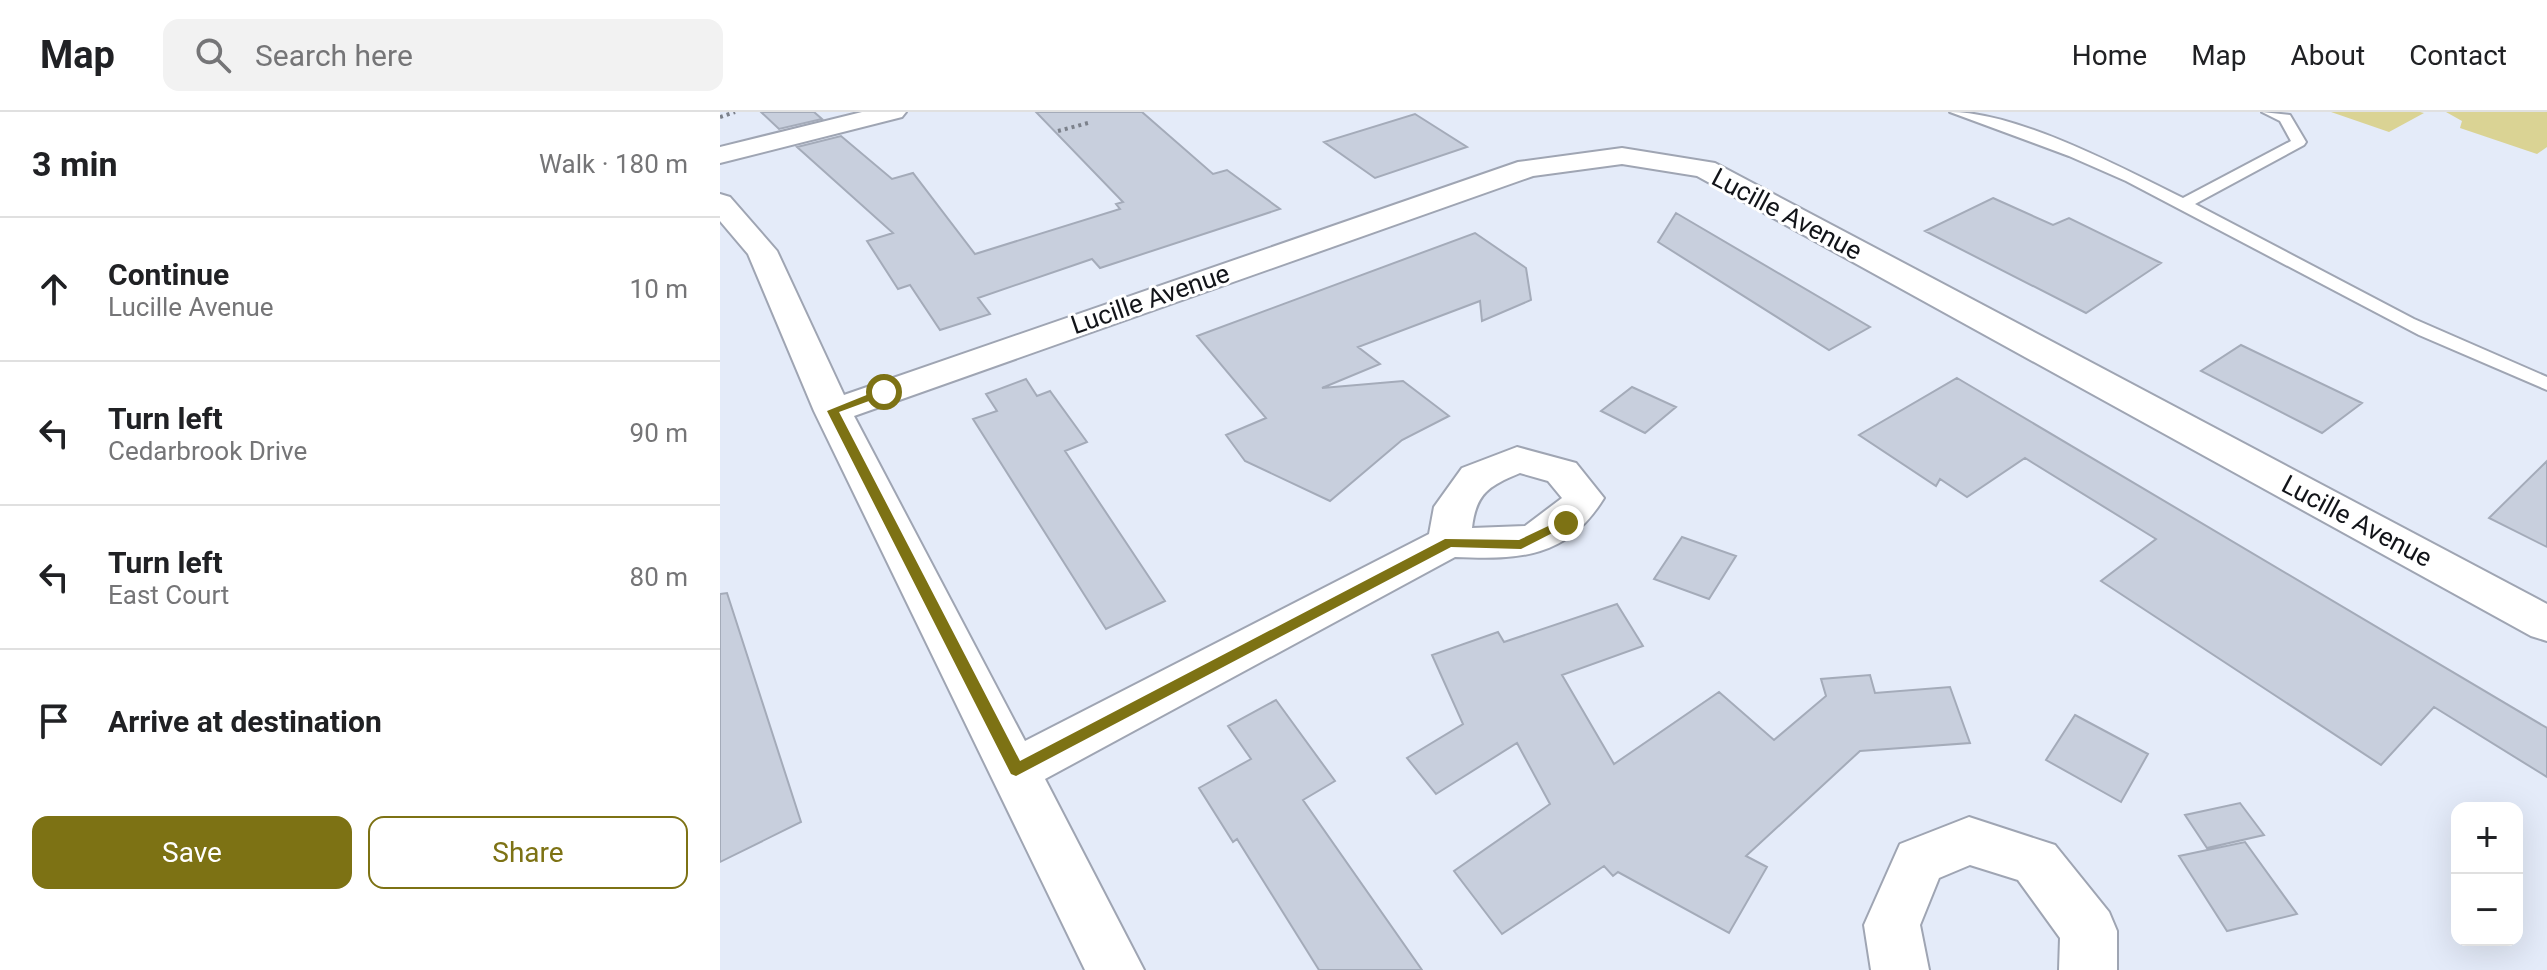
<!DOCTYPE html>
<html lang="en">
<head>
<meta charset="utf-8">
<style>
  :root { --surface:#fff; --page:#f2f2f2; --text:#202124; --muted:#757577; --line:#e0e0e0; --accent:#7d7214 }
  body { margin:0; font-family:Roboto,sans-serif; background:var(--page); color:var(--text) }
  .controls { position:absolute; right:24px; bottom:24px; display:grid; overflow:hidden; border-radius:16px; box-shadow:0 8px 32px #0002 }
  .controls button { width:72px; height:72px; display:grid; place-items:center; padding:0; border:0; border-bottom:2px solid var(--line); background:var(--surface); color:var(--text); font:40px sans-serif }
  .stop { position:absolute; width:24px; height:24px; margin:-18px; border:6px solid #7d7214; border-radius:50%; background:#fff }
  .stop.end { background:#7d7214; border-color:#fff; box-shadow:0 2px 8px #0008 }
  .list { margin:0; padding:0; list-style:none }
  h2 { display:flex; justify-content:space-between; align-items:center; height:104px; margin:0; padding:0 32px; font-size:34px }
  h2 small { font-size:26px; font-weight:400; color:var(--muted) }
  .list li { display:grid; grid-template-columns:52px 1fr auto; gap:24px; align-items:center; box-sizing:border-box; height:144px; padding:0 32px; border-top:2px solid var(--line) }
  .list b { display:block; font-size:30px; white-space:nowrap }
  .list p { margin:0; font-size:26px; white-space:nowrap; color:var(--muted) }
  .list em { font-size:26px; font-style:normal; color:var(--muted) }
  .actions { display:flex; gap:16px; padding:24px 32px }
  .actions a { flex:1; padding:18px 0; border:2px solid var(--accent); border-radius:16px; text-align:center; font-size:28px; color:var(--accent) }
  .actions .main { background:var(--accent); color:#fff }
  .icon { flex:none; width:44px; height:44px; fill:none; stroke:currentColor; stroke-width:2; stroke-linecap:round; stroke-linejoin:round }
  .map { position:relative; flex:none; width:1827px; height:858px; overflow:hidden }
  header { display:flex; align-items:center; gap:48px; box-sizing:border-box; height:112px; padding:0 40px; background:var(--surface); border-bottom:2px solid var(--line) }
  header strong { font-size:38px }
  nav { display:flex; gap:44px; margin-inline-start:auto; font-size:28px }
  .search { width:560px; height:72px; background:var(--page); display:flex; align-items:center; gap:20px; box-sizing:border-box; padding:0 28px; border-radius:16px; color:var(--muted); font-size:30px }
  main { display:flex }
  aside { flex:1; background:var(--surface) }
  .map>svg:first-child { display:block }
  .green { fill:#dad394 }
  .building { fill:#c8cfdd; stroke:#a4abb9; stroke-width:2 }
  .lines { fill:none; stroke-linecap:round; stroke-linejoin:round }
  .service-casing { stroke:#9fa5b3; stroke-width:4 }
  .minor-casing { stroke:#9fa5b3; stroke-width:4 }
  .path { stroke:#7c818b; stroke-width:4; stroke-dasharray:3 4; stroke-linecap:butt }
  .service { fill:#fff; fill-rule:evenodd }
  .minor { fill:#fff; fill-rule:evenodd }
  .route { fill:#7d7214 }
  .labels { text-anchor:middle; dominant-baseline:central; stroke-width:6; stroke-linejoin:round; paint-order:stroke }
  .street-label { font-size:26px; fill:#121419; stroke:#fff }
</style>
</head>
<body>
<header>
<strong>Map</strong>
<div class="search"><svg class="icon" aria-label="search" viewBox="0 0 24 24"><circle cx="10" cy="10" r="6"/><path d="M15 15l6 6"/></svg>Search here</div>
<nav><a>Home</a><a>Map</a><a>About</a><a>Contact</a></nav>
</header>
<main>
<aside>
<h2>3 min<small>Walk · 180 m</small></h2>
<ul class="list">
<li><svg class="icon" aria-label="ahead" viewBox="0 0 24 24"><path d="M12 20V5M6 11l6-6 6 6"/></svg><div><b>Continue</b><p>Lucille Avenue</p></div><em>10 m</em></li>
<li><svg class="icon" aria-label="left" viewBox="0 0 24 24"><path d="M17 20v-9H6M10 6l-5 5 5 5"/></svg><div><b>Turn left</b><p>Cedarbrook Drive</p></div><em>90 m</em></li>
<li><svg class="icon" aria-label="left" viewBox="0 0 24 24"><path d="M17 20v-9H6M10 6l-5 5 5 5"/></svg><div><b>Turn left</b><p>East Court</p></div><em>80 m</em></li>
<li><svg class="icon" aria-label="arrive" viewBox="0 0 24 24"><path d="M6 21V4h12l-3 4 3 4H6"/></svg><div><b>Arrive at destination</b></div></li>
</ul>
<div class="actions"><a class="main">Save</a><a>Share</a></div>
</aside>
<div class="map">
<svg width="1827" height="858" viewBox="0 0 1827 858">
  <rect width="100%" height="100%" fill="#e4ebf9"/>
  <path class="green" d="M1611,0H1700L1704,1L1669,20Z
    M1726,0H1827V35L1817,42L1740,16L1742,9Z"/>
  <path class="building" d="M41,0H94L102,7L59,17Z
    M316,0H422L493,62L507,58L560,97L380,156L372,147L258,186L270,202L220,218L190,173L178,177L147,129L173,121L77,35L121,24L172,67L193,61L255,142L400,97L396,92L403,90Z
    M695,2L747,35L655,66L604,30Z
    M1273,86L1333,113L1349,106L1441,151L1366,201L1205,119Z
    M956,101L1150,215L1109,238L938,130Z
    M755,121L806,156L811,188L762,209L760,189L638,235L660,252L602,276L683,269L729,304L682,328L610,389L525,349L506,323L546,306L477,224Z
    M1521,233L1642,291L1602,321L1481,259Z
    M1237,266L1827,616V665L1714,595L1661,653L1381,469L1436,427L1305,346L1247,385L1220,367L1216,374L1139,323Z
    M306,267L317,284L330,279L367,330L345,339L445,489L386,517L253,307L277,299L266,282Z
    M912,275L956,295L925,321L881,299Z
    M1827,349V435L1769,406Z
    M962,425L1016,444L989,487L934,467Z
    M7,481L81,710L0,750V482Z
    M897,492L923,534L842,563L894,652L999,580L1054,628L1106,584L1101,567L1150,563L1155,581L1230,575L1250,631L1140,639L1026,744L1047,755L1009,821L898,760L893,764L884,754L782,822L734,759L830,692L797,631L716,682L687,646L743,612L712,543L778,520L784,530Z
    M556,588L615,669L583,688L702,858H599L517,727L513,730L479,676L531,647L508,614Z
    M1355,603L1428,642L1401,690L1326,648Z
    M1520,691L1544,723L1487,736L1465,703Z
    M1525,730L1577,802L1507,819L1459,744Z"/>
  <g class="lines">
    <defs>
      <path id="service" d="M1230,0C1298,0 1402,56 1463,86L1571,29L1560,9L1542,0L1570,3L1586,30L1584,33L1475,92L1694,207L1827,265V278L1699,223L1406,69L1349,44Z"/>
      <path id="minor" d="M142,0H186L182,5L0,51V35Z
        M902,36L995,51L1827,492V529L1811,524L977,64L902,52L813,64L134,304L305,629L709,422L714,395L742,356L797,335L856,351L884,386C847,446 800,448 735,445L325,667L424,858H365L94,299L28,142L0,109V82L10,85L57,139L124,283L798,50ZM800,361L828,369L842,386L805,414L752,416C756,381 769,374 800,361Z
        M1249,705L1335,733L1389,800L1397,819V858H1339L1340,826L1298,768L1250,753L1219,766L1200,813L1209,858H1151L1144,813L1180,732Z"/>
    </defs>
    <use href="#service" class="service-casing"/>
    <use href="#minor" class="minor-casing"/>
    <path class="path" d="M0,5L15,0
      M338,19L368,11"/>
    <use href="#service" class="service"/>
    <use href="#minor" class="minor"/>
  </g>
  <path class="route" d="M164,276L168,282L119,300L300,649L725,427L799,428L841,408L852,411L801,437L731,435L296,664L291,662L107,299Z"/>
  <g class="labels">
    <g class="street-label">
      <text transform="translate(1067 102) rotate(28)">Lucille Avenue</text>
      <text transform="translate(430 187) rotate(-19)">Lucille Avenue</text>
      <text transform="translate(1637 409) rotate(28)">Lucille Avenue</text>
    </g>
  </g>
</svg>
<div class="controls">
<button>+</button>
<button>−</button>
</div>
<div class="stop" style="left:164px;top:280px"></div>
<div class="stop end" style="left:846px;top:411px"></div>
</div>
</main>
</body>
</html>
